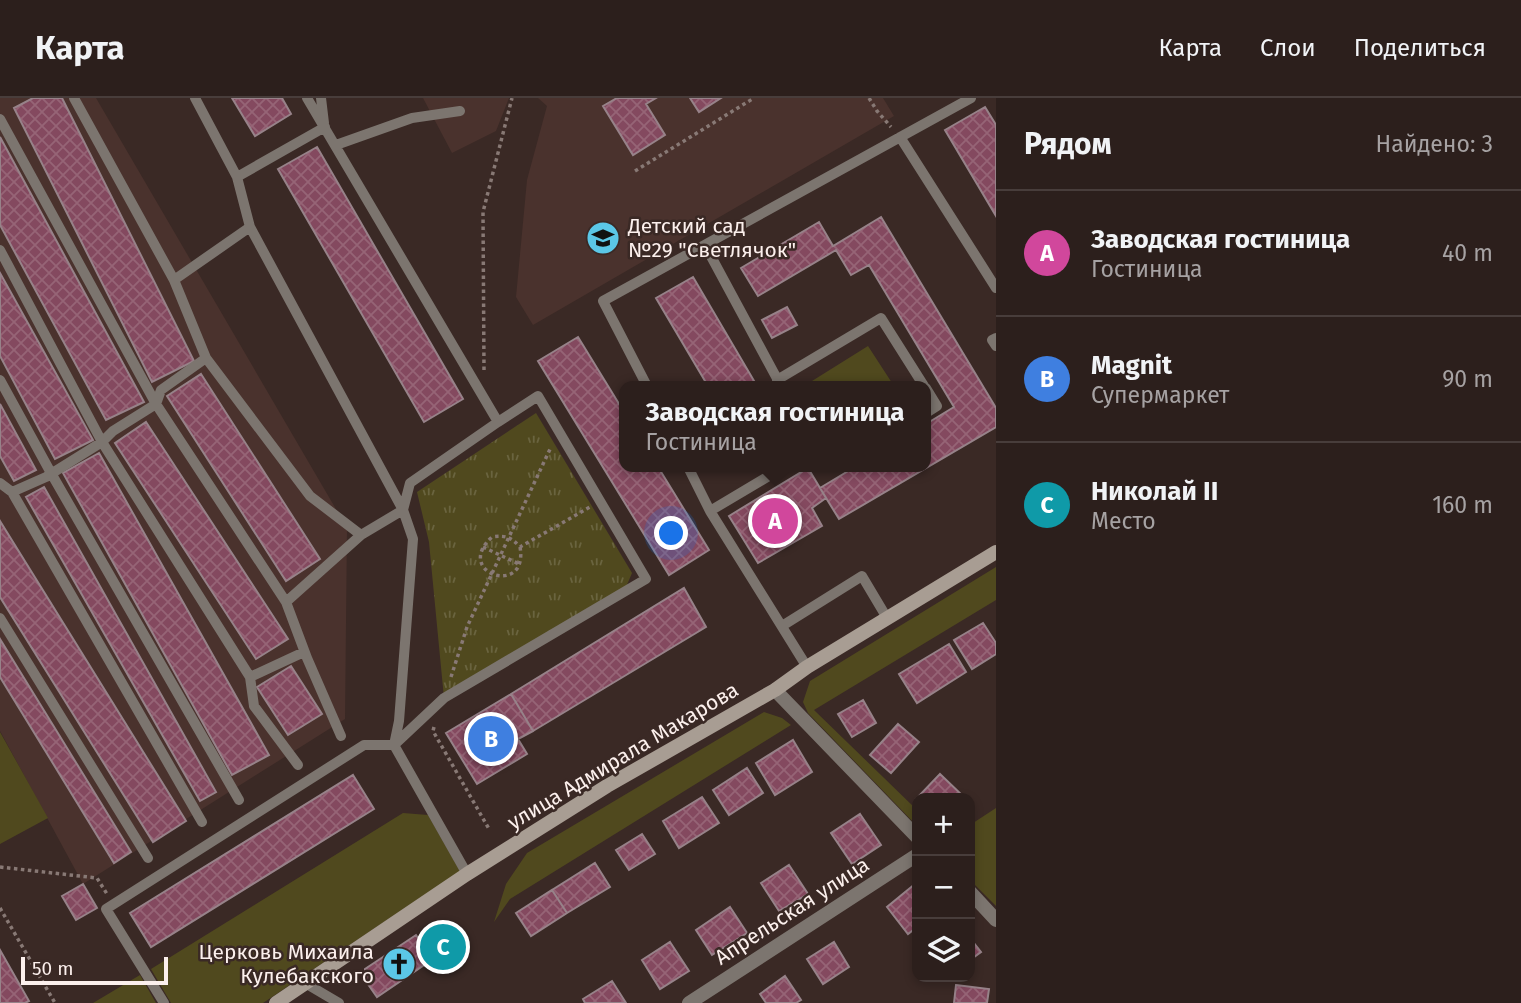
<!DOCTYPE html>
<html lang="ru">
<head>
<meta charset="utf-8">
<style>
  :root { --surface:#2c1f1c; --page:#382c29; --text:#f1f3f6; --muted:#a6a2a3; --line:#483d3b; --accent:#0b8043 }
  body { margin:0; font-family:"Fira Sans",sans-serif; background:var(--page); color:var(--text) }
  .controls { position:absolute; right:21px; bottom:21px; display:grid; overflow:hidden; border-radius:14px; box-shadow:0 4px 10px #0003 }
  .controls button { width:63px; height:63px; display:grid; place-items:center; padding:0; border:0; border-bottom:2px solid var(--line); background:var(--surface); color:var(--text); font:35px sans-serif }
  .scale { position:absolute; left:21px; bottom:18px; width:147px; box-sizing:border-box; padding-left:7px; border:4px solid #fcf0ed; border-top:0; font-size:19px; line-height:24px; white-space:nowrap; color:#fcf0ed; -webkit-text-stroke:5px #3a2925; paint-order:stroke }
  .you { position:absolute; left:672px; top:436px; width:24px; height:24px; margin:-18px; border:5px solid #fff; border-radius:50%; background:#1a73e8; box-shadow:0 0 0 10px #1a73e833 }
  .badge { display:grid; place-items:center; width:46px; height:46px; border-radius:50%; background:var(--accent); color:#fff; font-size:23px; font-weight:700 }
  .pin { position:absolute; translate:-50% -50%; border:4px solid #fff; box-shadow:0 2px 7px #0006 }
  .popup { position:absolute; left:619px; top:283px; width:312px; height:91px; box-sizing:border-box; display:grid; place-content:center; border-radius:14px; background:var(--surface); filter:drop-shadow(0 2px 5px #0005); font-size:23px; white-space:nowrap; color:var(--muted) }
  .popup b { font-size:26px; color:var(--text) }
  .popup::after { content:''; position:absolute; left:50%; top:100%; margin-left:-14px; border:14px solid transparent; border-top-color:var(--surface) }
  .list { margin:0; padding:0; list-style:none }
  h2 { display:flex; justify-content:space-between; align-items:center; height:91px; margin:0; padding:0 28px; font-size:30px }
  h2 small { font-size:23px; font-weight:400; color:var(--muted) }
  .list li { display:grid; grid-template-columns:46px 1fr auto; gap:21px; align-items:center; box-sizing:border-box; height:126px; padding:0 28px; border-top:2px solid var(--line) }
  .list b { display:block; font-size:26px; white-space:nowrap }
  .list p { margin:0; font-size:23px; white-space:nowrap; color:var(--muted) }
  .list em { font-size:23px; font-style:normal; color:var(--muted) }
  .icon { flex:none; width:38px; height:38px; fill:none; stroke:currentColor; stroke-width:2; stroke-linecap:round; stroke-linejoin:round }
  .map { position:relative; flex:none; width:996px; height:905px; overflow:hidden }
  header { display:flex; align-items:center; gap:42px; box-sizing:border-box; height:98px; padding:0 35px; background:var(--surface); border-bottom:2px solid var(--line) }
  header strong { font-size:33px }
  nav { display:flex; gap:38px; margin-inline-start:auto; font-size:24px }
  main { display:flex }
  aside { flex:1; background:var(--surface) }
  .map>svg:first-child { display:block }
  .built { fill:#4a322d }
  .green { fill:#50491e }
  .park { fill:url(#park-tufts) }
  .building { fill:url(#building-cross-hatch); stroke:#978289; stroke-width:2 }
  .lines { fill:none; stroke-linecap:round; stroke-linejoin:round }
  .path { stroke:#887975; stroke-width:3.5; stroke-dasharray:3.5 3.5; stroke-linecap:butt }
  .lane { stroke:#7c756f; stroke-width:10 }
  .street { stroke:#7c756f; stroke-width:14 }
  .secondary { stroke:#a89d93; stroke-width:14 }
  .labels { text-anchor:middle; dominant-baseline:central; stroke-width:5; stroke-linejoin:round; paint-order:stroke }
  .poi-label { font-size:21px; fill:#fcf0ed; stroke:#3a2925; text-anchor:start }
  .street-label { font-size:21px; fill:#fcf0ed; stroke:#3a2925 }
</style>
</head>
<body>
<header>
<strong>Карта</strong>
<nav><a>Карта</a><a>Слои</a><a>Поделиться</a></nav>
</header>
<main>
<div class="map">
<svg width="996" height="905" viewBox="0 0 996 905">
  <defs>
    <pattern id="park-tufts" width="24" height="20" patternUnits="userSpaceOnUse" patternTransform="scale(1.75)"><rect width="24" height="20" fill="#50491e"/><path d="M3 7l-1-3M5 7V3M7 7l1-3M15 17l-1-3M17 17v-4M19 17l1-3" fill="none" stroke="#6a643f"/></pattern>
    <pattern id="building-cross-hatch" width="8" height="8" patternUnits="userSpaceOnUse" patternTransform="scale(1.75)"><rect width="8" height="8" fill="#84495f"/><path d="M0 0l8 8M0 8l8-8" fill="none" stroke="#966476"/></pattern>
  </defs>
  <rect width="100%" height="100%" fill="#3a2925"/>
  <path class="built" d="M0,0H96L347,430L345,621L83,786L0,633Z
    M423,0H509L496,33L452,55Z
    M538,0H883L894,18L533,227L516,199L527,82L547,8Z"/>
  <path class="green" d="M868,248L894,288H815L812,283Z
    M996,469V502L814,612L917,712V728L808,615L803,604L810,583Z
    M764,614L782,620L791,627L510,801L494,824L506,786L527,755Z
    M0,634L48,720L0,746Z
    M996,710V808L970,782V727Z
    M403,715L428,717L460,773L263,905H171L151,871Z
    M140,877L156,905H93Z"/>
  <path class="park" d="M536,315L632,475L623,496L444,600L429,444L417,394Z"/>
  <path class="building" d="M33,0H62L194,263L152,284L14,10Z
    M232,0H282L291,16L255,38Z
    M617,0H656L646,6L665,37L633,57L603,8Z
    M690,0H721L699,14Z
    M985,9L996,27V118L945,32Z
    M0,39L144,304L106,322L0,127Z
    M317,49L463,301L424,324L278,71Z
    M881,119L996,310V329L839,421L820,390L855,369H926V326L954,309L869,167L851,177L836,152L758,198L741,170L819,124L833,148Z
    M0,175L93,342L55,361L0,258Z
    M693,179L757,288H708L656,200Z
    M787,209L797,227L772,240L762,222Z
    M578,239L624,314V369H658L709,452L669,477L538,263Z
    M201,276L320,461L286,483L167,298Z
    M0,306L36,372L14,383L0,358Z
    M146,324L288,541L256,561L115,345Z
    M99,355L269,657L232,677L63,375Z
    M808,370L826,400L812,410L822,428L758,465L729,418Z
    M44,389L216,694L200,703L26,399Z
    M0,423L186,723L153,744L0,499Z
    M684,490L706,529L533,633L511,596Z
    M983,525L996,545V556L972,571L954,542Z
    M0,541L131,754L114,765L0,579Z
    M949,546L966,574L917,605L899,576Z
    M291,568L322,616L288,637L257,589Z
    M511,596L533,633L518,641L527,656L477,686L446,635Z
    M863,602L876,625L852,639L838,616Z
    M898,626L919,644L891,675L870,657Z
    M793,642L812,674L775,697L756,665Z
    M747,670L763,695L729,717L713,692Z
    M940,676L965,700H917Z
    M353,677L374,711L151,849L130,815Z
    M702,699L719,725L679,750L663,723Z
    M860,716L881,747L852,766L831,735Z
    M642,736L655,756L629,772L616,752Z
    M595,765L610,789L567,815L552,792Z
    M789,767L808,796L779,813L761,785Z
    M83,786L97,810L76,822L62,798Z
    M915,786L917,789V829L908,836L887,809Z
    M552,792L567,815L531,838L516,815Z
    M730,809L747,835L712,857L696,832Z
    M416,837L433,861L377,899L365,882V871Z
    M970,840L981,854L970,862Z
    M670,844L689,873L660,891L642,862Z
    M834,844L849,869L823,886L807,861Z
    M0,852L29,903L25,905H0Z
    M785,878L801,902L796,905H766L760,896Z
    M612,883L626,905H585L583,901Z
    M956,887L989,891L987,905H954Z"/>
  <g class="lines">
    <path class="path" d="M869,0L877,13L891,29
      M635,73L754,0
      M484,272L483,114L512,0
      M483,449L519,466
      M520,449C529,500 452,475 492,439C505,437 511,439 520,449L590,409
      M451,579L467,529L551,349
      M434,629L433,633L489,731
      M0,769L97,780L107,796
      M0,810L55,905"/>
    <path class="lane" d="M74,0L174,182L206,260L310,398L361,437L403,412L410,385L498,324L307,0
      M195,0L237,79L250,129L403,412L413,441L399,623L394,647L467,776
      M321,0L324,25
      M0,21L156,306L286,504L307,560L341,638
      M900,39L996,190
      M336,47L412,20L460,13
      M237,79L325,29
      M706,149L781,288
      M0,152L102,344L250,579L254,608L298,667
      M174,182L250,129
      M996,240L992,242L996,248
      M0,282L51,375L239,702
      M777,282L881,220L924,288
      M647,288L603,203L971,0
      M926,290L937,308L926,315
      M688,369L710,413
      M784,369L710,413L807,569
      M0,385L12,394L46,379L102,344L113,333L156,306L161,292L206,260
      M12,394L202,724
      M286,504L361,437
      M0,520L148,760
      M782,528L862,478L887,520
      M250,579L304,554
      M305,885L339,905
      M164,905L106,811L364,647H394L444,600L646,481L538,298L498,324"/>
    <path class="street" d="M775,592L917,739
      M970,794L996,822
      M689,905L917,757"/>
    <path class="secondary" d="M276,905L467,776L607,688L775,592L807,569L996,454"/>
  </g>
  <defs>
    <symbol id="school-disc" viewBox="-11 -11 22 22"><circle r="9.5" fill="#5bc7e7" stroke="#3a2925"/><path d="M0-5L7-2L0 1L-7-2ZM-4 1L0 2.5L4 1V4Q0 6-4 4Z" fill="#111"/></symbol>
    <symbol id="church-disc" viewBox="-11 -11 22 22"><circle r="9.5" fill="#5bc7e7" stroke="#3a2925"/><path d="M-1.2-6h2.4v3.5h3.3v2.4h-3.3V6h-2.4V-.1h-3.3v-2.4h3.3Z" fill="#111"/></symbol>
  </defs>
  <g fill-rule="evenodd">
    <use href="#school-disc" x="584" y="121" width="38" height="38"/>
    <use href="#church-disc" x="380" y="847" width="38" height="38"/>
  </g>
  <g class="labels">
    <g class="poi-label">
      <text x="628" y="128">Детский сад<tspan x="628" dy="24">№29 "Светлячок"</tspan></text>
      <text x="374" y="854" text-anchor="end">Церковь Михаила<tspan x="374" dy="24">Кулебакского</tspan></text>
    </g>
    <g class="street-label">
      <text transform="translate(623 658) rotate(-31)">улица Адмирала Макарова</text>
      <text transform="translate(792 813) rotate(-33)">Апрельская улица</text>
    </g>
  </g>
</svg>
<div class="controls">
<button>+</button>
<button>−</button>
<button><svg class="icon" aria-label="layers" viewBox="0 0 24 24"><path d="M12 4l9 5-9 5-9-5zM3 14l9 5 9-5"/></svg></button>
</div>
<div class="scale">50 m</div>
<div class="you"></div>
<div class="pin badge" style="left:775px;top:423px;background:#d1479c">A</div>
<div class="popup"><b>Заводская гостиница</b>Гостиница</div>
<div class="pin badge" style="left:491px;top:641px;background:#3f7fe0">B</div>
<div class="pin badge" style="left:443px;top:849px;background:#0f9aa8">C</div>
</div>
<aside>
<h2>Рядом<small>Найдено: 3</small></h2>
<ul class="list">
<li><span class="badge" style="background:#d1479c">A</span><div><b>Заводская гостиница</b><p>Гостиница</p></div><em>40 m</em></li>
<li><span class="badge" style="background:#3f7fe0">B</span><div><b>Magnit</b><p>Супермаркет</p></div><em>90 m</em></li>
<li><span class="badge" style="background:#0f9aa8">C</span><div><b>Николай II</b><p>Место</p></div><em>160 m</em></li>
</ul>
</aside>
</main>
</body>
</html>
